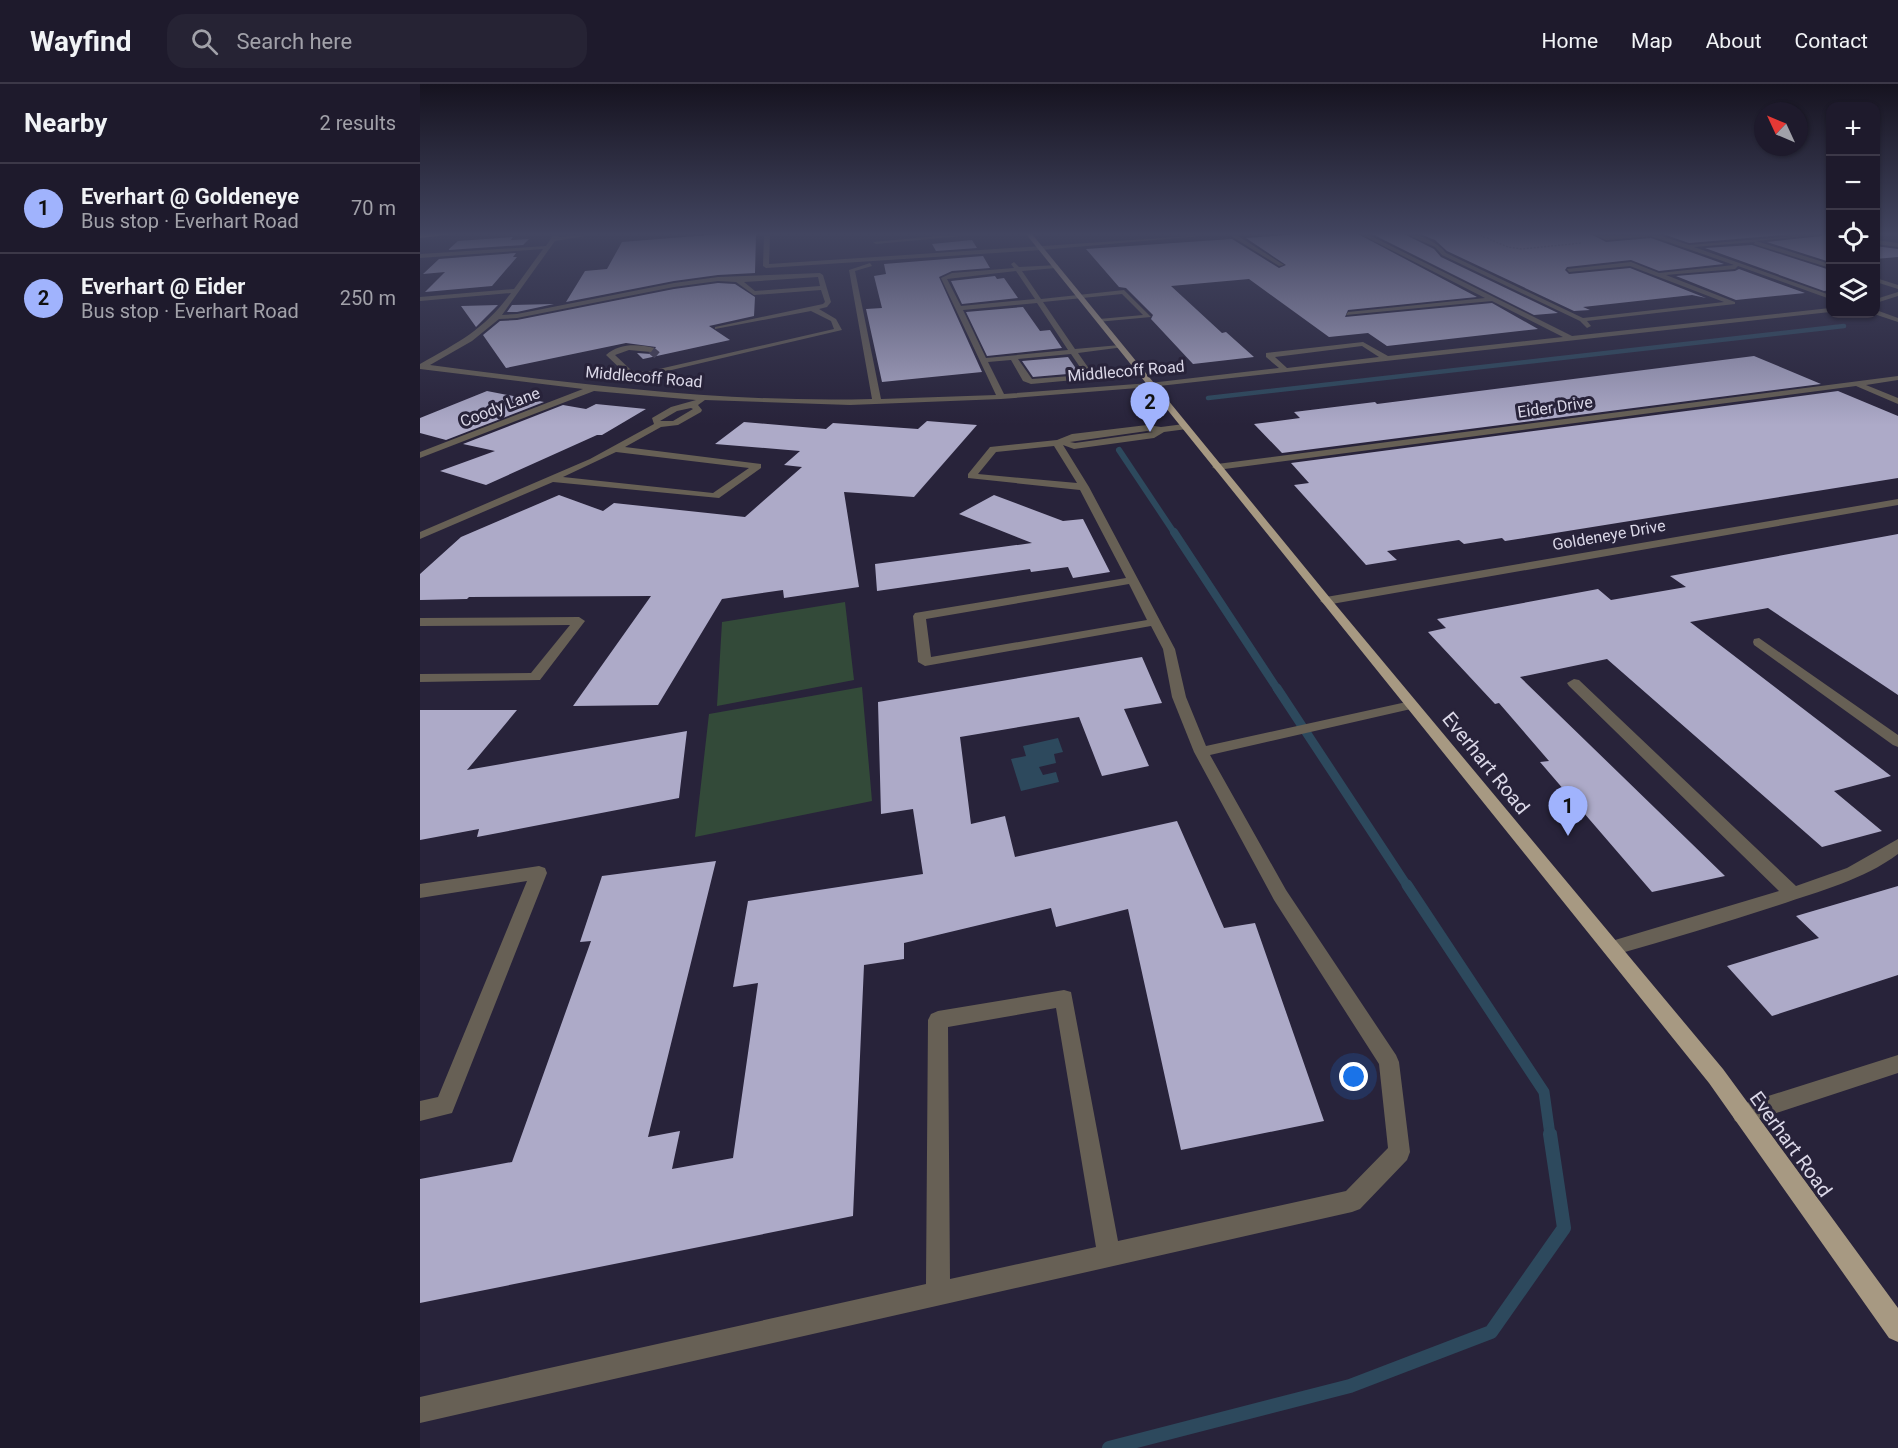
<!DOCTYPE html>
<html lang="en">
<head>
<meta charset="utf-8">
<style>
  :root { --surface:#1e1a2c; --page:#262334; --text:#f1f3f6; --muted:#a1a1a9; --line:#3c3848; --accent:#a0b3fd }
  body { margin:0; font-family:Roboto,sans-serif; background:var(--page); color:var(--text) }
  .controls { position:absolute; right:18px; top:18px; display:grid; overflow:hidden; border-radius:12px; box-shadow:0 2px 4px #0004 }
  .controls button { width:54px; height:54px; display:grid; place-items:center; padding:0; border:0; border-bottom:2px solid var(--line); background:var(--surface); color:var(--text); font:30px sans-serif }
  .compass { position:absolute; left:1334px; top:18px; width:54px; height:54px; border-radius:50%; background:var(--surface); box-shadow:0 2px 4px #0004; rotate:314deg }
  .you { position:absolute; left:934px; top:993px; width:21px; height:21px; margin:-15px; border:4px solid #fff; border-radius:50%; background:#1a73e8; box-shadow:0 0 0 9px #1a73e833 }
  .badge { display:grid; place-items:center; width:39px; height:39px; border-radius:50%; background:var(--accent); color:#111; font-size:20px; font-weight:700 }
  .pin { position:absolute; translate:-50% -50px; filter:drop-shadow(0 2px 3px #0008) }
  .pin::after { content:''; position:absolute; top:32px; width:21px; height:18px; background:inherit; clip-path:polygon(0 0,100% 0,50% 100%) }
  .list { margin:0; padding:0; list-style:none }
  h2 { display:flex; justify-content:space-between; align-items:center; height:78px; margin:0; padding:0 24px; font-size:26px }
  h2 small { font-size:20px; font-weight:400; color:var(--muted) }
  .list li { display:grid; grid-template-columns:39px 1fr auto; gap:18px; align-items:center; box-sizing:border-box; height:90px; padding:0 24px; border-top:2px solid var(--line) }
  .list b { display:block; font-size:22px; white-space:nowrap }
  .list p { margin:0; font-size:20px; white-space:nowrap; color:var(--muted) }
  .list em { font-size:20px; font-style:normal; color:var(--muted) }
  .icon { flex:none; width:33px; height:33px; fill:none; stroke:currentColor; stroke-width:2; stroke-linecap:round; stroke-linejoin:round }
  .map { position:relative; flex:none; width:1478px; height:1364px; overflow:hidden }
  header { display:flex; align-items:center; gap:36px; box-sizing:border-box; height:84px; padding:0 30px; background:var(--surface); border-bottom:2px solid var(--line) }
  header strong { font-size:28px }
  nav { display:flex; gap:33px; margin-inline-start:auto; font-size:21px }
  .search { width:420px; height:54px; background:var(--page); display:flex; align-items:center; gap:15px; box-sizing:border-box; padding:0 21px; border-radius:18px; color:var(--muted); font-size:22px }
  main { display:flex }
  aside { flex:1; background:var(--surface) }
  .map>svg:first-child { display:block }
  .green { fill:#334a39 }
  .water { fill:#2d495d }
  .lines { fill:none; stroke-linecap:round; stroke-linejoin:round }
  .stream-far5 { stroke:#2d495d; stroke-width:4.5 }
  .stream-far4 { stroke:#2d495d; stroke-width:6 }
  .stream-far3 { stroke:#2d495d; stroke-width:8 }
  .stream-far2 { stroke:#2d495d; stroke-width:9 }
  .stream-far1 { stroke:#2d495d; stroke-width:11 }
  .stream { stroke:#2d495d; stroke-width:14 }
  .building { fill:#adaac8 }
  .minor-tunnel { stroke:#433e54; stroke-width:8; stroke-dasharray:8 4; stroke-linecap:butt }
  .path { stroke:#848094; stroke-width:1.5; stroke-dasharray:2 1.5; stroke-linecap:butt }
  .minor { fill:#676055; fill-rule:evenodd }
  .major { fill:#a79982; fill-rule:evenodd }
  .labels { text-anchor:middle; dominant-baseline:central; stroke-width:6; stroke-linejoin:round; paint-order:stroke }
  .far-street-label { font-size:16px; fill:#dbd8e8; stroke:#28233a }
  .street-label { font-size:20px; fill:#dbd8e8; stroke:#28233a }
</style>
</head>
<body>
<header>
<strong>Wayfind</strong>
<div class="search"><svg class="icon" aria-label="search" viewBox="0 0 24 24"><circle cx="10" cy="10" r="6"/><path d="M15 15l6 6"/></svg>Search here</div>
<nav><a>Home</a><a>Map</a><a>About</a><a>Contact</a></nav>
</header>
<main>
<aside>
<h2>Nearby<small>2 results</small></h2>
<ul class="list">
<li><span class="badge">1</span><div><b>Everhart @ Goldeneye</b><p>Bus stop · Everhart Road</p></div><em>70 m</em></li>
<li><span class="badge">2</span><div><b>Everhart @ Eider</b><p>Bus stop · Everhart Road</p></div><em>250 m</em></li>
</ul>
</aside>
<div class="map">
<svg width="1478" height="1364" viewBox="0 0 1478 1364">
  <rect width="100%" height="100%" fill="#28233a"/>
  <path class="green" d="M425,518L434,596L297,622L302,538Z
    M442,603L452,717L275,753L289,630Z"/>
  <path class="water" d="M638,654L643,668L634,670L636,679L619,683L623,691L636,688L639,698L601,707L591,675L606,672L603,662Z"/>
  <g class="lines">
    <path class="stream-far5" d="M788,314L1424,242"/>
    <path class="stream-far4" d="M699,366L755,450"/>
    <path class="stream-far3" d="M754,448L858,606"/>
    <path class="stream-far2" d="M857,604L988,803"/>
    <path class="stream-far1" d="M987,801L1124,1008L1130,1051"/>
    <path class="stream" d="M689,1364L930,1302L1071,1248L1144,1144L1130,1050"/>
  </g>
  <path class="building" d="M300,150H336L335,189L298,191L254,197L146,218L165,187L187,185L202,158Z
    M876,150H938L1057,213L928,226L925,233L1072,219L1118,245L967,262L948,249L909,253L829,195L751,202L802,249L806,248L834,273L773,280L731,235L733,231L706,204L699,203L666,165L812,155L859,184L866,181L826,154Z
    M952,150H984L1014,165L1021,173L1138,229L1114,231Z
    M1000,150H1171L1186,158L1231,154L1304,180L1239,187L1211,176L1147,183L1145,186L1149,190L1210,184L1286,214L1272,211L1163,223L1170,226L1154,227L1027,167L1015,156Z
    M1243,150H1373L1269,159Z
    M1403,150H1410V178L1347,158L1401,152Z
    M93,153L91,156L109,155L103,161L28,166L38,157Z
    M552,156L557,164L516,167L512,160Z
    M1332,161L1410,186V206L1404,207L1285,164Z
    M1455,162L1478,165V173L1455,175Z
    M96,169L93,173H97L72,202L5,208L25,188L3,190L19,175Z
    M563,172L570,184L532,187L519,193L562,288L462,298L446,225L462,224L454,192L466,190L464,180Z
    M1319,185L1385,209L1316,216L1256,192L1315,187Z
    M575,192L577,195L584,194L598,214L542,220L531,197Z
    M298,199L315,200L335,213L334,232L289,242L310,256L223,275L217,269L231,270L236,263L206,259L86,284L63,251L80,237L97,236L254,205Z
    M134,220L97,228H87L92,221Z
    M78,221L56,243L41,222Z
    M603,223L620,247L630,246L642,264L567,272L546,228Z
    M1334,272L1401,300L862,369L834,340L880,334L874,328L955,318L957,320Z
    M648,273L659,289L613,293L602,277Z
    M67,307L124,318L26,356L0,349V334Z
    M1418,307L1478,332V394L1085,457L1082,454L1044,460L1039,456L967,467L977,476L946,481L874,401L889,399L871,379Z
    M176,320L226,325L182,351H177L66,401L20,387L75,367L43,360L143,321L166,325Z
    M507,337L557,341L494,413L424,408L439,503L364,514L363,506L302,515L238,621L153,622L231,512L49,513L47,515L0,516V490L41,453L139,411L183,427L194,419L325,433L382,383L364,381L380,367L295,360L324,338L406,345L413,339L498,345Z
    M574,411L643,437L663,435L690,488L653,494L648,483L611,488L610,485L457,507L455,480L612,459L539,430Z
    M1478,450V611L1348,524L1270,538L1471,692L1414,707L1462,747L1402,763L1187,575L1100,593L1305,792L1232,808L1120,678L1129,677L1079,619L1075,620L1008,548L1026,544L1017,535L1178,505L1191,516L1266,503L1250,492Z
    M722,573L742,619L704,625L729,682L682,692L659,633L540,653L551,740L585,732L595,773L757,737L804,844L835,839L904,1037L761,1066L708,825L636,843L631,824L484,859V875L444,881L433,1132L0,1219V1095L92,1078L171,857L160,858L182,792L296,777L228,1053L260,1047L252,1085L313,1074L338,899L313,903L328,817L503,790L493,725L461,730L458,618Z
    M0,626H97L47,686L267,647L259,714L57,753L59,745L0,756Z
    M1478,802V891L1352,932L1307,882L1399,854L1376,832Z"/>
  <g class="lines">
    <path class="minor-tunnel" d="M231,266L238,272"/>
    <path class="path" d="M1057,150L1088,163L1102,165L1161,159"/>
    <path class="minor" d="M134,150H140L138,153L178,150L135,157L82,231L97,230L254,199L298,193L400,189L403,191L411,218L407,223L399,225L416,235L422,246L222,293L207,291L186,271C199,259 218,260 234,264L231,268L209,266L195,271L212,287L226,288L414,245L411,237L391,227L295,245V243L403,220L405,218L401,206L334,211L316,198L298,197L254,203L97,234L79,235L52,257L10,281C157,300 304,319 452,315L429,186L450,179L452,182L435,187L461,315L576,311L521,194L532,189L594,184L591,180L594,178L599,183L638,181L636,184L602,187L621,215L704,206L731,233L677,238L679,235L723,231L702,210L623,218L655,265L700,261L704,263L658,269L672,289L665,295L611,300L603,297L591,276L568,278L584,310L730,299L859,284L846,273V269L943,258L968,272L1143,253L1072,217L926,231L928,228L1065,214L940,150H947L1152,252L1410,224V228L730,303L581,315L430,321L285,316L278,321L282,326L281,328L258,341L241,343L205,363L341,380V384L299,414L133,398L0,455V448L170,375L234,340L232,334L251,323L276,316L174,307L0,374V368L163,305L0,285V280C39,258 64,246 91,209L0,217V213L94,205L123,165L0,174V170L126,162ZM596,187L615,215L541,222L527,195ZM398,193L400,202L335,207L324,198ZM617,219L648,266L566,274L543,226ZM942,262L959,273L867,284L855,273ZM651,270L664,289L663,291L612,295L598,275ZM271,324L273,325L253,337H240L257,327ZM196,368L329,384L293,409L143,393Z
      M344,150H350L349,180L803,150L621,166L346,184L343,182Z
      M539,150H564L456,160L453,158Z
      M808,150H815L864,181L859,182Z
      M986,150C1001,150 1017,158 1026,169L1163,234L1304,218L1210,182L1149,188L1147,185L1211,178L1239,189L1314,181L1231,152L1186,156L1173,150L1187,152L1236,150L1269,161L1401,150L1336,157L1410,180V184L1334,160L1335,158L1274,163L1410,211V215L1318,182L1315,185L1246,191L1315,218V220L1167,237L1171,242L1167,244L1160,237L1022,171L1015,163Z
      M1456,156L1478,159V163L1456,160Z
      M1456,194L1478,201V205L1456,198Z
      M1478,208V212L1456,219V215Z
      M1456,226L1478,234V238L1454,230Z
      M1478,292V296L1446,301L1478,314V320L1436,302L797,386L792,383L797,380Z
      M764,340L768,343L767,345L744,348L734,354L654,365L643,361L669,403L755,565L766,613L786,662L991,617L998,621L991,625L790,671L866,806L976,971L979,978L990,1068L987,1076L940,1125L932,1128L0,1339V1313L506,1200L508,936L511,930L518,927L644,906L651,908L698,1157L926,1107L968,1064L959,980L854,816L774,668L752,613L743,565L731,542L505,582L498,578L493,532L495,529L706,494L660,406L548,394V390L570,363L637,356L652,350L727,341L741,343ZM727,347L733,348L655,359L650,358ZM634,362L657,399L558,390L576,368ZM709,500L727,536L511,573L506,535ZM636,924L676,1163L530,1195L528,943Z
      M1478,415V421L906,521L900,517L906,513Z
      M159,533L165,537L120,596L0,598V590L111,589L150,541L0,542V534Z
      M1339,554L1478,651V663L1473,661L1334,561L1333,558L1334,555Z
      M1154,595L1159,596L1376,802L1427,784L1478,755V770C1443,796 1400,807 1359,821C1304,839 1248,856 1191,872L1185,869L1182,864L1185,859L1359,807L1149,602L1147,599Z
      M119,782L125,784L127,789L32,1029L0,1037V1017L18,1013L107,797L0,814V800Z
      M1478,971V989L1323,1040L1315,1037L1312,1030L1315,1023L1323,1020Z"/>
    <path class="major" d="M0,150H36L0,154Z
      M606,150H612L910,514L1303,985L1478,1224V1258L1469,1254L1289,999Z"/>
  </g>
  <linearGradient id="sky" x2="0" y2="1"><stop stop-color="#161320"/><stop offset="0.44" stop-color="#424560"/><stop offset="1" stop-color="#424560" stop-opacity="0"/></linearGradient>
  <rect width="1478" height="341" fill="url(#sky)"/>
  <g class="labels">
    <g class="far-street-label">
      <text transform="translate(706 287) rotate(-5)">Middlecoff Road</text>
      <text transform="translate(224 293) rotate(5)">Middlecoff Road</text>
      <text transform="translate(80 323) rotate(-21)">Coody Lane</text>
      <text transform="translate(1135 323) rotate(-8)">Eider Drive</text>
      <text transform="translate(1189 451) rotate(-10)">Goldeneye Drive</text>
    </g>
    <g class="street-label">
      <text transform="translate(1066 679) rotate(51)">Everhart Road</text>
      <text transform="translate(1371 1060) rotate(54)">Everhart Road</text>
    </g>
  </g>
</svg>
<div class="controls">
<button>+</button>
<button>−</button>
<button><svg class="icon" aria-label="locate" viewBox="0 0 24 24"><circle cx="12" cy="12" r="6"/><path d="M12 2v4M12 18v4M2 12h4M18 12h4"/></svg></button>
<button><svg class="icon" aria-label="layers" viewBox="0 0 24 24"><path d="M12 4l9 5-9 5-9-5zM3 14l9 5 9-5"/></svg></button>
</div>
<svg class="compass" viewBox="-18 -18 36 36"><path d="M0-13l5 13h-10z" fill="#e53935"/><path d="M0 13l5-13h-10z" fill="#a1a1a9"/></svg>
<div class="you"></div>
<div class="pin badge" style="left:1148px;top:752px">1</div>
<div class="pin badge" style="left:730px;top:348px">2</div>
</div>
</main>
</body>
</html>
